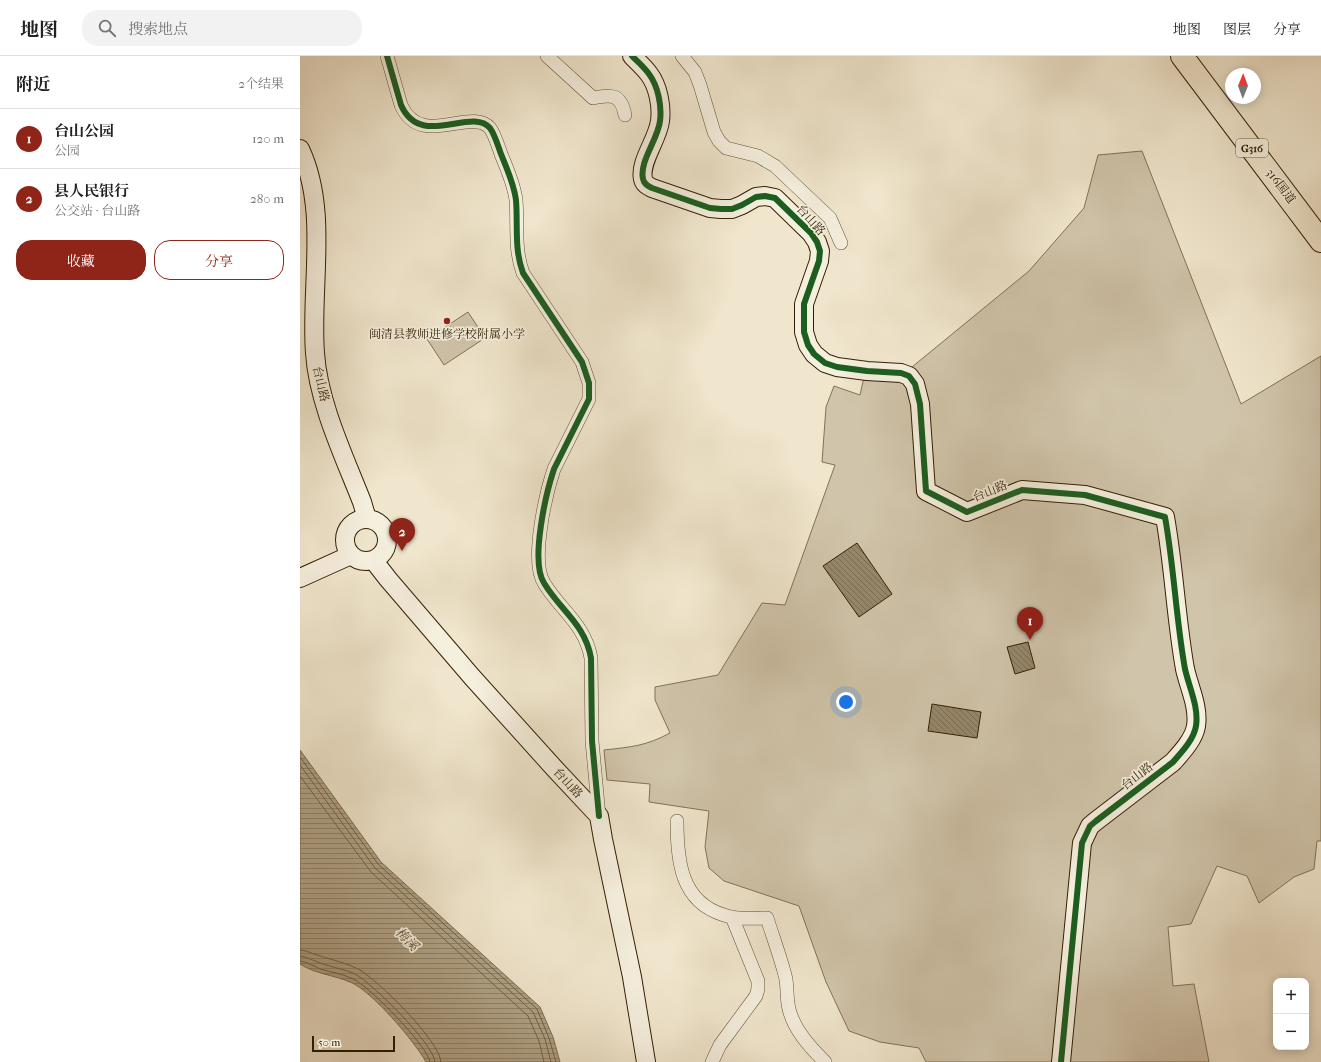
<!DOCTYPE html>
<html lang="zh">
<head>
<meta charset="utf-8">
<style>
  :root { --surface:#fff; --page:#f2f2f2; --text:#202124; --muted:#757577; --line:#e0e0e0; --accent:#8f2418 }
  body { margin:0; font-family:"IM FELL French Canon","Noto Serif SC",serif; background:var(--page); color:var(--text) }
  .controls { position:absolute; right:12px; bottom:12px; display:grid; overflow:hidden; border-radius:8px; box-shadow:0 2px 10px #0003 }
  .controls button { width:36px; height:36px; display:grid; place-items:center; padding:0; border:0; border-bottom:1px solid var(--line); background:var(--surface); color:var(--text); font:20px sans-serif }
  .compass { position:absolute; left:925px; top:12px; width:36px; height:36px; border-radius:50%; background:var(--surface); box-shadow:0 2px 10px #0003; rotate:1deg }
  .scale { position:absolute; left:12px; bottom:10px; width:83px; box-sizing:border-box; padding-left:4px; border:2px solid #342000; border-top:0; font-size:11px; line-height:14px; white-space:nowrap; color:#342000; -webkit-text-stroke:3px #f5efde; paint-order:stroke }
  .you { position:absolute; left:546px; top:646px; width:14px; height:14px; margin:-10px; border:3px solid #fff; border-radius:50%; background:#1a73e8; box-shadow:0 0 0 6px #1a73e833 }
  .badge { display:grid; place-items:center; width:26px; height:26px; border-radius:50%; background:var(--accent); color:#fff; font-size:13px; font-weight:700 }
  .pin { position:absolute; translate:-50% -33px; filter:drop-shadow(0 1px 2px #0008) }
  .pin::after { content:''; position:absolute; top:21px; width:14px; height:12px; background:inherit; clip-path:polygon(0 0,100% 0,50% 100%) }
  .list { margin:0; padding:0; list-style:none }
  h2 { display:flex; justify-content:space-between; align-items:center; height:52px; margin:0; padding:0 16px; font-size:17px }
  h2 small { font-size:13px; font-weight:400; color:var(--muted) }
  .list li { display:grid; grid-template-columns:26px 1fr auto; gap:12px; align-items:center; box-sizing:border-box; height:60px; padding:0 16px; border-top:1px solid var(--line) }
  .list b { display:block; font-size:15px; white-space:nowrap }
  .list p { margin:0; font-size:13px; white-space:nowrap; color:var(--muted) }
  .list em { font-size:13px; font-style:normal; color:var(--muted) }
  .actions { display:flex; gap:8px; padding:12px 16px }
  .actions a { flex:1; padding:9px 0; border:1px solid var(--accent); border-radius:16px; text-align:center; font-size:14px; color:var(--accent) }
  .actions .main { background:var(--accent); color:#fff }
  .icon { flex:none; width:22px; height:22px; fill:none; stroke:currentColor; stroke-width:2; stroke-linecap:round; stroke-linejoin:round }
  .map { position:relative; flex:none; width:1021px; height:1006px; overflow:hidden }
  header { display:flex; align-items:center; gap:24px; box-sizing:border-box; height:56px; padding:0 20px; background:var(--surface); border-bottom:1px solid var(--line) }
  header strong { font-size:19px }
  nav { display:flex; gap:22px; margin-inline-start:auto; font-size:14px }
  .search { width:280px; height:36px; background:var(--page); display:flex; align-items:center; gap:10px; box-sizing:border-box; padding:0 14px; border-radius:16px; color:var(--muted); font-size:15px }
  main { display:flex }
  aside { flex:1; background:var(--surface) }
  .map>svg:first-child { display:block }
  .green { fill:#d0c4aa; stroke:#827255 }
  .water { fill:url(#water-rules); stroke:#7e6f51 }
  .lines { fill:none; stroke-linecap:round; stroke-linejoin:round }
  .shore { stroke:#726244; stroke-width:1 }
  .building { fill:url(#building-back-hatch); stroke:#342000 }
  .street-casing { stroke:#635233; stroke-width:14 }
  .secondary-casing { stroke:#342000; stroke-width:20 }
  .highway-casing { stroke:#342000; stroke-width:24 }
  .street { stroke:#f5efde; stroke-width:13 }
  .secondary { stroke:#f5efde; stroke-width:18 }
  .highway { stroke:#f0e6cd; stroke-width:22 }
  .cycleway-casing { stroke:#f5efde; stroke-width:8 }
  .cycleway { stroke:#1b5e20; stroke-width:6 }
  .poi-dot { fill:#8f2418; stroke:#f5efde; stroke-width:1.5 }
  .labels { text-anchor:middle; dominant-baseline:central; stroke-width:3.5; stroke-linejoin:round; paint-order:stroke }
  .shield { fill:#f5efde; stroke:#6e5e43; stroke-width:1 }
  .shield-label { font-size:11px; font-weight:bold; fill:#342000 }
  .street-label { font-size:12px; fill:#342000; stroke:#f5efde }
  .poi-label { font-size:12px; fill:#342000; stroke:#f5efde }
  .water-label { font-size:13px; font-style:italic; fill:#5f4e2f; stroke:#f5efde }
</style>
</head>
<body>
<header>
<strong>地图</strong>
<div class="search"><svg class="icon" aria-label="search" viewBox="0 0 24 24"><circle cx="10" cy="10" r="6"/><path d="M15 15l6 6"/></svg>搜索地点</div>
<nav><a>地图</a><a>图层</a><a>分享</a></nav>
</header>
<main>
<aside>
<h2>附近<small>2个结果</small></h2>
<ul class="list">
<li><span class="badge">1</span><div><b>台山公园</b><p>公园</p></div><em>120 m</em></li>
<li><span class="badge">2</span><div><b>县人民银行</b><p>公交站 · 台山路</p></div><em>280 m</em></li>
</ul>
<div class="actions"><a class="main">收藏</a><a>分享</a></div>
</aside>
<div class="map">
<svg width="1021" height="1006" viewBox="0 0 1021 1006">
  <defs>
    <pattern id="water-rules" width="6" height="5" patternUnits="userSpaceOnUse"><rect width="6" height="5" fill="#b0a387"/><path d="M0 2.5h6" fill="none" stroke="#90846c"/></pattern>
    <pattern id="building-back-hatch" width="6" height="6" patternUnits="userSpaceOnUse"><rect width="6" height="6" fill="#96876b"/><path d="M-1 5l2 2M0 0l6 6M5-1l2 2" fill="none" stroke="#7b6e56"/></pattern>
  </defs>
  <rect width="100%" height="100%" fill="#f0e6cd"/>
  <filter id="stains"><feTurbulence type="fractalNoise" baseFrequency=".005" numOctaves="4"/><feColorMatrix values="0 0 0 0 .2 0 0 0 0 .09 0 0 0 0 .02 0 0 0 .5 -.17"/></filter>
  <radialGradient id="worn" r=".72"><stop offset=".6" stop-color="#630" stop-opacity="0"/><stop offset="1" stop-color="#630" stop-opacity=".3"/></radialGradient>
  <path class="green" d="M842,95L941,348L1021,300V785H1017L1014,813L994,821L959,847L947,820L917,810L891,868L868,871L873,930L894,928L909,1006H626L619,992L580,986L549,975L526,926L499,850L424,825L409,812L405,791L409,755L349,746L350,728L307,724L304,694C331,691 346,690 370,677L355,644V631L418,619L462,547L485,549L535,409L522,406L526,351L534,330L560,339L567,307L612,311L729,215L784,152L798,99Z
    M168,256L185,282L144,309L127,283Z"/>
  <path class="water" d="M0,694L81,806L240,951L253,981L260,1006H126C115,986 71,934 50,926C34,919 15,918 0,908Z"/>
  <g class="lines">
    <path class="shore" d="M0,701L78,808L237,953L249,982L256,1006
      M0,709L75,812L233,956L245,983L251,1006
      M0,720L71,816L228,960L239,985L244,1006
      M0,894L6,895C23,902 42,905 58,913C77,923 140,985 141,1006
      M0,900C8,901 16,906 23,908C34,912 45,913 55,918C72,927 134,988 135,1006
      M0,905C7,906 14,910 20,913C31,916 43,918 53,923C69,930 128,990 130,1006"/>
  </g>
  <path class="building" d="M557,487L592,538L559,561L523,510Z
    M728,586L735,612L715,618L707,591Z
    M632,648L681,656L677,682L628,675Z"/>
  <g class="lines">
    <defs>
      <path id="street" d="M87,0L101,49C121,94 171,50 190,72C195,79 198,90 201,98C207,113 214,128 216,144C218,169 214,193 223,217L282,306L289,327V343L254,413C246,437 230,505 244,527C260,554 285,568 291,602L292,685L299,760
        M247,0L293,42C312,38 321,38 325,59
        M382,0L395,16L400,29L414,76L419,85L426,92L458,100L475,110L530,162L541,187
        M377,765C377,803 380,846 424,859C437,864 453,862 467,862C473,881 480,900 485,919C488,929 486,941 489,953C494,974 510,991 525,1006
        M412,1006L420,989L456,940L458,933V925L432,861"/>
      <path id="secondary" d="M332,0C338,6 344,11 349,18C358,30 362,50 360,65C358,83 339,106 343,123C344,128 348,130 352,132L410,152L421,153H432L442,149L456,141L465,140L475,142L511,177L517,186L520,195L519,205L504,248V276L508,289L514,298L525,307L537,311L567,315L601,317L609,320L615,328L620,348L626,435L667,456L722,434L785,439L865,461C874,511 876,563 885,613C889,631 899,651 896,670C894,683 882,696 873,706L796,765L790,770L782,787L761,1006
        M0,93C29,154 10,231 15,297C18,346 44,400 62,446L67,463
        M45 484a21 21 0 1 1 42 0a21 21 0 1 1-42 0Z
        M74,505L88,523L172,621L255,713L299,760L303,783L332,921L346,1006
        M0,522L51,499"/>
      <path id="highway" d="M882,0L1021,185"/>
    </defs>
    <use href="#street" class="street-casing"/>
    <use href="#secondary" class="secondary-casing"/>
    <use href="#highway" class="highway-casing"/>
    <use href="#street" class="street"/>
    <use href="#secondary" class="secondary"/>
    <use href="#highway" class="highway"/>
    <defs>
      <path id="cycleway" d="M87,0L101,49C121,94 171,50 190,72C195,79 198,90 201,98C207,113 214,128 216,144C218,169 214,193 223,217L282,306L289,327V343L254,413C246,437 230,505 244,527C260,554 285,568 291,602L292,685L299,760
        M332,0C338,6 344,11 349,18C358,30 362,50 360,65C358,83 339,106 343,123C344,128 348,130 352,132L410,152L421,153H432L442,149L456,141L465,140L475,142L511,177L517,186L520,195L519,205L504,248V276L508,289L514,298L525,307L537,311L567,315L601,317L609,320L615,328L620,348L626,435L667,456L722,434L785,439L865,461C874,511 876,563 885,613C889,631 899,651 896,670C894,683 882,696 873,706L796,765L790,770L782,787L761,1006"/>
    </defs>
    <use href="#cycleway" class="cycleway-casing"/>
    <use href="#cycleway" class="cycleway"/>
  </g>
  <circle class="poi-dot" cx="147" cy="265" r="4"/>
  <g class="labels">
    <rect class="shield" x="936" y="83" width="32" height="18" rx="3"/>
    <g class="shield-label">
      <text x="952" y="92">G316</text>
    </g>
    <g class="street-label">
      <text transform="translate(981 130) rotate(53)">316国道</text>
      <text transform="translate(511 164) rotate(48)">台山路</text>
      <text transform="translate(21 328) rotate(77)">台山路</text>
      <text transform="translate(690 435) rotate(-22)">台山路</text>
      <text transform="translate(837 720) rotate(-38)">台山路</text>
      <text transform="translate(268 727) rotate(47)">台山路</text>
    </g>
    <g class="poi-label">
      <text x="147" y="278">闽清县教师进修学校附属小学</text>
    </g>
    <g class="water-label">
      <text transform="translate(107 883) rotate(45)">梅溪</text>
    </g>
  </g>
  <rect width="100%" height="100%" filter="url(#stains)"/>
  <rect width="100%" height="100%" fill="url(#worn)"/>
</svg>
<div class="controls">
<button>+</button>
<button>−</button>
</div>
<svg class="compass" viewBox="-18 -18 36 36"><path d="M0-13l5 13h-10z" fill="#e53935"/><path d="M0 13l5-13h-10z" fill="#757577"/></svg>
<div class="scale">50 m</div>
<div class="you"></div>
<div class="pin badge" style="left:730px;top:584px">1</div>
<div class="pin badge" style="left:102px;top:495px">2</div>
</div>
</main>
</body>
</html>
